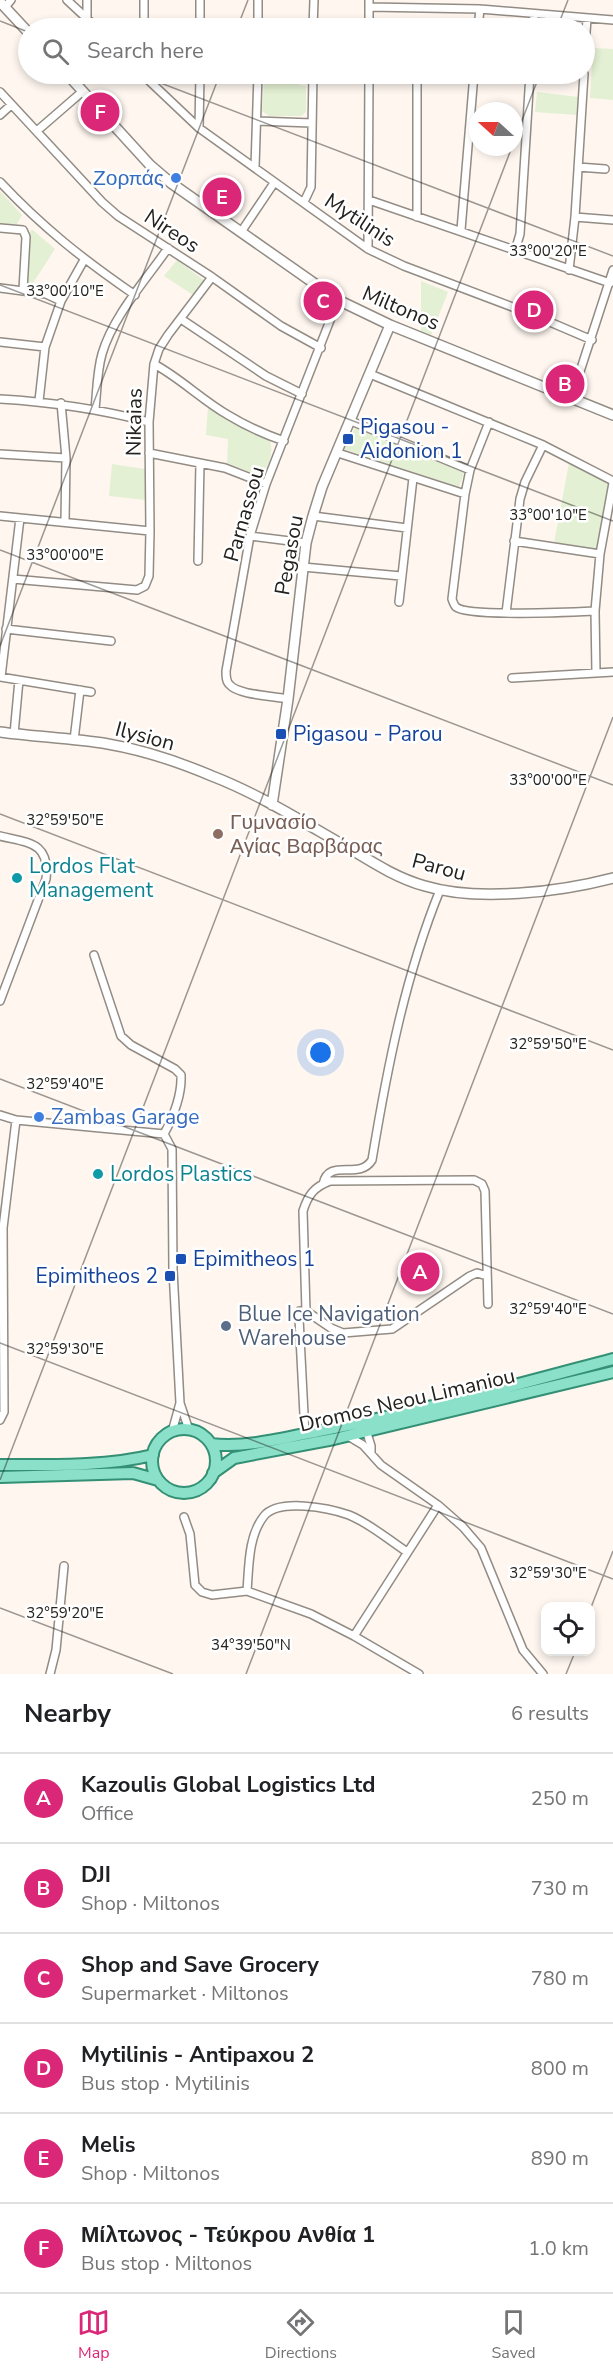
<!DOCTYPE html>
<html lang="en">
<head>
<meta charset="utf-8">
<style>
  :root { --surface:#fff; --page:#f6f6f6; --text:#202124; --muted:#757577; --line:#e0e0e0; --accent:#db2777 }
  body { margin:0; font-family:"Nunito Sans",sans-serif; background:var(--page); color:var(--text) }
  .controls { position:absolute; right:18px; bottom:18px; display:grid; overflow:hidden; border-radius:12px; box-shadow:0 3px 9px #0003 }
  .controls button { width:54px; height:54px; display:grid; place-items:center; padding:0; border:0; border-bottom:2px solid var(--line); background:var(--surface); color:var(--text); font:30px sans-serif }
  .compass { position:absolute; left:469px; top:102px; width:54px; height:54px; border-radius:50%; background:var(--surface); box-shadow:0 3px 9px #0003; rotate:291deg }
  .you { position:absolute; left:321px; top:1053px; width:21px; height:21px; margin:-15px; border:4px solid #fff; border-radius:50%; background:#1a73e8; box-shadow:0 0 0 9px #1a73e833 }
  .badge { display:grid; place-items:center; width:39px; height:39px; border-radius:50%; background:var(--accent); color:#fff; font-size:20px; font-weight:700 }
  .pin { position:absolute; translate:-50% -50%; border:3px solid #fff; box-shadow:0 2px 6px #0006 }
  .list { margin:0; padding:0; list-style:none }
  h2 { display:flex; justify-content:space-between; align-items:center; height:78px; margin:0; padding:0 24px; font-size:26px }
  h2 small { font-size:20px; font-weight:400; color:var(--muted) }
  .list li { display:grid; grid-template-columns:39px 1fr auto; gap:18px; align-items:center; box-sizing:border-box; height:90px; padding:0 24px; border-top:2px solid var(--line) }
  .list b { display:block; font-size:22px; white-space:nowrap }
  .list p { margin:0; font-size:20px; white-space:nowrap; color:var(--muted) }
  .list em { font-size:20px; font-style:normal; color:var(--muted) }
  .icon { flex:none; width:33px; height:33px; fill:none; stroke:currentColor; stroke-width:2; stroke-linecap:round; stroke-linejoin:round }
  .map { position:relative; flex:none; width:613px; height:1674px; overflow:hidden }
  .search { position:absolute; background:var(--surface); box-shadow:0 3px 9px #0003; left:18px; right:18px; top:18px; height:66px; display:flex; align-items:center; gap:15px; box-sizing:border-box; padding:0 21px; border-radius:33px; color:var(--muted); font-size:22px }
  .sheet { height:618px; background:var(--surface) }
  nav { display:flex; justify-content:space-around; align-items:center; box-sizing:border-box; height:84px; border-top:2px solid var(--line); background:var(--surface); font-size:16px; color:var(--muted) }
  nav a { display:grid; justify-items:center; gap:3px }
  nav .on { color:var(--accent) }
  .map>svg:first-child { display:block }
  .green { fill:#e4f0d3 }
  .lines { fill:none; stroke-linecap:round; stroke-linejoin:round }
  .minor-casing { stroke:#928c85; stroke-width:10 }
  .tertiary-casing { stroke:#928c85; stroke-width:12 }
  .primary-casing { stroke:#349075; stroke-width:14 }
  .minor { stroke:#fff; stroke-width:7 }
  .tertiary { stroke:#fff; stroke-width:9 }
  .primary { stroke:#8ae0c8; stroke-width:10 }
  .ticks { fill:none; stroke:#24221f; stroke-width:1.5; stroke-opacity:0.45 }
  .shop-dot { fill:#3f7fe0; stroke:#fff; stroke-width:2 }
  .transit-dot { fill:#1a4fb4; stroke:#fff; stroke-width:2 }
  .education-dot { fill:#8d6e63; stroke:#fff; stroke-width:2 }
  .culture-dot { fill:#0f9aa8; stroke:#fff; stroke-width:2 }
  .service-dot { fill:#5c6f8a; stroke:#fff; stroke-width:2 }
  .labels { text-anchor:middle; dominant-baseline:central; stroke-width:5; stroke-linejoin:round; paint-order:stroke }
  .shop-label { font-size:21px; fill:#366cbe; stroke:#fff; text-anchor:end }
  .street-label { font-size:21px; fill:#24221f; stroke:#fff }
  .transit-label { font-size:21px; fill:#164399; stroke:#fff; text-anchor:start }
  .education-label { font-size:21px; fill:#785e54; stroke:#fff; text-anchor:start }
  .culture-label { font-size:21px; fill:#0d838f; stroke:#fff; text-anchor:start }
  .service-label { font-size:21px; fill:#4e5e75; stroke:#fff; text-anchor:start }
  .ticks-label { font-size:15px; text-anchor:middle; fill:#24221f; stroke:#fff; stroke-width:5; stroke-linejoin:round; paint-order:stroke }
</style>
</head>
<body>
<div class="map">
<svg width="613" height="1674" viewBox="0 0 613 1674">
  <rect width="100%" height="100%" fill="#fef6ef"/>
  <path class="green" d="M593,48L613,49V100L590,98Z
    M271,79H300V85L306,86V112L301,116H269L262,111L264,84Z
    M537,92L578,97L577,115L535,112Z
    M0,191L22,215L17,224L0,225Z
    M31,230H33L55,249L31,286H29L27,284L29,235Z
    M177,260L205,281L196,297L164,276Z
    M421,281L448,292L431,335L421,331Z
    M208,406L229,421L270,441C274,454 268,467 260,476L227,463L228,439L206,435Z
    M355,428L464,473L459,487L344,449Z
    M569,463L609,483L596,549L554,543Z
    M112,464L145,469V500L109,496Z"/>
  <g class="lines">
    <defs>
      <path id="minor" d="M67,0L97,28
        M258,0V28
        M369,0V28
        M5,7L11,0
        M369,7L480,9L613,20
        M87,18V0
        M144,28V0
        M200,28V0
        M313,28L314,0
        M478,28L480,9
        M533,28L534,15
        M584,59L587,19
        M142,74L199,128L368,249L404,266L531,314L592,340
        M258,74L313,75
        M417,74V217
        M0,92L102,202L118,216L212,277L281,326L321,348
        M0,115L11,105
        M257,121L312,123
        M199,128L200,74
        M38,130L83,91
        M255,167L258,74
        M578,167L605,169
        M0,182C42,227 84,260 135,295
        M369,200L610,283
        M304,202L311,187L313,74
        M575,217L613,220
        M0,228L23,230L26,237L23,290
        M461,230L474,74
        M241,232L274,183
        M368,249L369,74
        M515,251L520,234L530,74
        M569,270L575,217L584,74
        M0,288L46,294L61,301
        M181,319L266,376L302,394
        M0,342L45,347
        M154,364C180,378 202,400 228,415C246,426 264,434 284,441
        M370,374L543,445L613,481
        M572,396L613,270
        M0,399C51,402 99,409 149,422
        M39,401L45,347L61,301L84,260
        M61,403L66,458L65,522
        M95,409C97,391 97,371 102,354C113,316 146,280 168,248
        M351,421L470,470
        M489,422L470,470L465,494L452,599C453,602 454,605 456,607C467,617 574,612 595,611
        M149,453L225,468L266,484
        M338,453L465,494
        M0,454L66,458
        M0,516L150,531
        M313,516L407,528
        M250,536L306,543
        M514,541L600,554
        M198,561L200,463
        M303,567L401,576
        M13,579L137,590L145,586L149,576L150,531L149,422L154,364L159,349L168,335L212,277
        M399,602L413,478
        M506,613L520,499L525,482L543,445
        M6,629L111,641
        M596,673L595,611L600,554L613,483
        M0,677L91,692
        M1,677L20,518
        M512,678L613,672
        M288,699C275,696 238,695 230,685C226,682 226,676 226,671L250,536L266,484L338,300
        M14,734L19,680
        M74,740L80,690
        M0,836C29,843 50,842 46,879L0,1001
        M94,955L121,1036L131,1045L175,1069L181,1075C182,1095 173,1117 164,1134
        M0,1115L16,1120L164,1134
        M164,1134L172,1149L173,1270L180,1403L189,1430
        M323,1184C329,1157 359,1181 372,1160C387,1069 405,976 440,890
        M487,1276L477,1273L470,1276L392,1329L343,1333L331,1328L306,1311L303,1211C308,1195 314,1187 330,1181L474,1180L482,1184L485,1191L488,1304
        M0,1420L4,1412L3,1228L16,1120
        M366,1430L371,1446V1453
        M172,1432L180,1403
        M305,1434L299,1318L300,1311H306
        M348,1436L363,1445L381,1465L438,1505L463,1527L481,1548L523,1650L543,1674
        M184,1517L190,1534L195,1585L202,1592L212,1595L247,1591L311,1614L354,1636L419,1674
        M247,1591C249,1567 248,1536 264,1516C279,1498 329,1508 349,1515C369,1523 389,1540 407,1552
        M354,1636L438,1505
        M50,1674L56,1650L64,1566"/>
      <path id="tertiary" d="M0,2L28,32
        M67,74L150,165L171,183L338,300L390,325L613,415
        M0,732C36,737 72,738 108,744C143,750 179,762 212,776C261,795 306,824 352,850C375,864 399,879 425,886C478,902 559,892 613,878
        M272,805L288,699L306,543L313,516L322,487L390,325"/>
      <path id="primary" d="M152 1461a32 32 0 1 1 64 0a32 32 0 1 1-64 0Z
        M211,1444C247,1448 284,1438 319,1431C418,1412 515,1385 613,1359
        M0,1465C50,1465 104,1467 153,1455
        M213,1473L234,1458L334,1439L613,1372
        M0,1477L133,1473L158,1480"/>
    </defs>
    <use href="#minor" class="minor-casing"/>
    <use href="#tertiary" class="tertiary-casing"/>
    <use href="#primary" class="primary-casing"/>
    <use href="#minor" class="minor"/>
    <use href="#tertiary" class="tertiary"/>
    <use href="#primary" class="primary"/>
  </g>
  <path class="ticks" d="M0,21L28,32M237,28L248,0M557,28L568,0M137,74L613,256M514,141L540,74M0,285L613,521M0,550L613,785M0,646L220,74M0,814L613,1050M0,1079L613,1314M0,1343L613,1579M0,1480L512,147M0,1608L173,1674M590,1610L613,1551M246,1674L613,717M566,1674L575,1652"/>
  <g class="shop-dot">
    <circle cx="176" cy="178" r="6"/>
    <circle cx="39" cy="1117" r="6"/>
  </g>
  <g class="transit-dot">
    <rect x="342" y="433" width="12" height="12" rx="3"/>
    <rect x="275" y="728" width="12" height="12" rx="3"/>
    <rect x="175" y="1253" width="12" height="12" rx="3"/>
    <rect x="164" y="1270" width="12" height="12" rx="3"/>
  </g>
  <circle class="education-dot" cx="218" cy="834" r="6"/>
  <g class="culture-dot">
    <circle cx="17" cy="878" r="6"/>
    <circle cx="98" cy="1174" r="6"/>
  </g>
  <circle class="service-dot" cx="226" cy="1326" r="6"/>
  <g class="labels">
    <g class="shop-label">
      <text x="164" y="178">Ζορπάς</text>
      <text x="51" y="1117" text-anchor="start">Zambas Garage</text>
    </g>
    <g class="street-label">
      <text transform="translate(360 220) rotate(33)">Mytilinis</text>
      <text transform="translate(172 231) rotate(33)">Nireos</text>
      <text transform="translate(401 308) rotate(23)">Miltonos</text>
      <text transform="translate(134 422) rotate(-89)">Nikaias</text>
      <text transform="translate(244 514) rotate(-74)">Parnassou</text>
      <text transform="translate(289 555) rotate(-80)">Pegasou</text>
      <text transform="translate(145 736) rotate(15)">Ilysion</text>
      <text transform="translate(439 867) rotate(15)">Parou</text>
      <text transform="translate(407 1400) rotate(-13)">Dromos Neou Limaniou</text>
    </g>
    <g class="transit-label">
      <text x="360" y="427">Pigasou -<tspan x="360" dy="24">Aidonion 1</tspan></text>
      <text x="293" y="734">Pigasou - Parou</text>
      <text x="193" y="1259">Epimitheos 1</text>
      <text x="158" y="1276" text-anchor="end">Epimitheos 2</text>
    </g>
    <g class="education-label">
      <text x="230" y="822">Γυμνασίο<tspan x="230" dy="24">Αγίας Βαρβάρας</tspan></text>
    </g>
    <g class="culture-label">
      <text x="29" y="866">Lordos Flat<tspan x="29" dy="24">Management</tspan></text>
      <text x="110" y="1174">Lordos Plastics</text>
    </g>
    <g class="service-label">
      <text x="238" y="1314">Blue Ice Navigation<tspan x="238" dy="24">Warehouse</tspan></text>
    </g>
  </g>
  <g class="ticks-label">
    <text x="548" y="256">33°00'20"E</text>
    <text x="65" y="296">33°00'10"E</text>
    <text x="548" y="520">33°00'10"E</text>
    <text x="65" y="560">33°00'00"E</text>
    <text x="548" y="785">33°00'00"E</text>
    <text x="65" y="825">32°59'50"E</text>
    <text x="548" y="1049">32°59'50"E</text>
    <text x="65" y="1089">32°59'40"E</text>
    <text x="548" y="1314">32°59'40"E</text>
    <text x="65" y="1354">32°59'30"E</text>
    <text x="548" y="1578">32°59'30"E</text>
    <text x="65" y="1618">32°59'20"E</text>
    <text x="251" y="1650">34°39'50"N</text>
  </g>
</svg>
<div class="controls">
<button><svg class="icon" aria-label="locate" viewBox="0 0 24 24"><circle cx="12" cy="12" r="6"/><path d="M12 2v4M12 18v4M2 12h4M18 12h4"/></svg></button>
</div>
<svg class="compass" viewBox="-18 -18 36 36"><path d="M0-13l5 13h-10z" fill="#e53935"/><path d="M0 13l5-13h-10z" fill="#757577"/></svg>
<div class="you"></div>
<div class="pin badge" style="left:420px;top:1272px">A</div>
<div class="pin badge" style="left:565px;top:384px">B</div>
<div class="pin badge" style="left:323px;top:301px">C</div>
<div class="pin badge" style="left:534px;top:310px">D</div>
<div class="pin badge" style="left:222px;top:197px">E</div>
<div class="pin badge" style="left:100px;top:112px">F</div>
<div class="search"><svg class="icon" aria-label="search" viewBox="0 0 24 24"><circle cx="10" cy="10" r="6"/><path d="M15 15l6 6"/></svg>Search here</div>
</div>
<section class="sheet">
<h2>Nearby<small>6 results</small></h2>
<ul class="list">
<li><span class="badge">A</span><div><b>Kazoulis Global Logistics Ltd</b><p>Office</p></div><em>250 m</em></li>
<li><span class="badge">B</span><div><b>DJI</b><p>Shop · Miltonos</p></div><em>730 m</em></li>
<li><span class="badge">C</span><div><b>Shop and Save Grocery</b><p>Supermarket · Miltonos</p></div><em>780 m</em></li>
<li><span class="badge">D</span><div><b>Mytilinis - Antipaxou 2</b><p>Bus stop · Mytilinis</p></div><em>800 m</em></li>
<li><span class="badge">E</span><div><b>Melis</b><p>Shop · Miltonos</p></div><em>890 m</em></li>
<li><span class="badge">F</span><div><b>Μίλτωνος - Τεύκρου Ανθία 1</b><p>Bus stop · Miltonos</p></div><em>1.0 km</em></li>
</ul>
</section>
<nav>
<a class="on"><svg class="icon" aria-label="map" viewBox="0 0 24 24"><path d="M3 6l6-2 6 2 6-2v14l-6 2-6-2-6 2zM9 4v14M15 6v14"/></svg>Map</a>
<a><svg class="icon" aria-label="directions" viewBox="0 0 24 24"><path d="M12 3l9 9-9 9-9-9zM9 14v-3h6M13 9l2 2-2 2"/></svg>Directions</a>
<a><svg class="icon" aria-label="saved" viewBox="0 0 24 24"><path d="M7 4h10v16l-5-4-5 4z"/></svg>Saved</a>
</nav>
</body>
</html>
